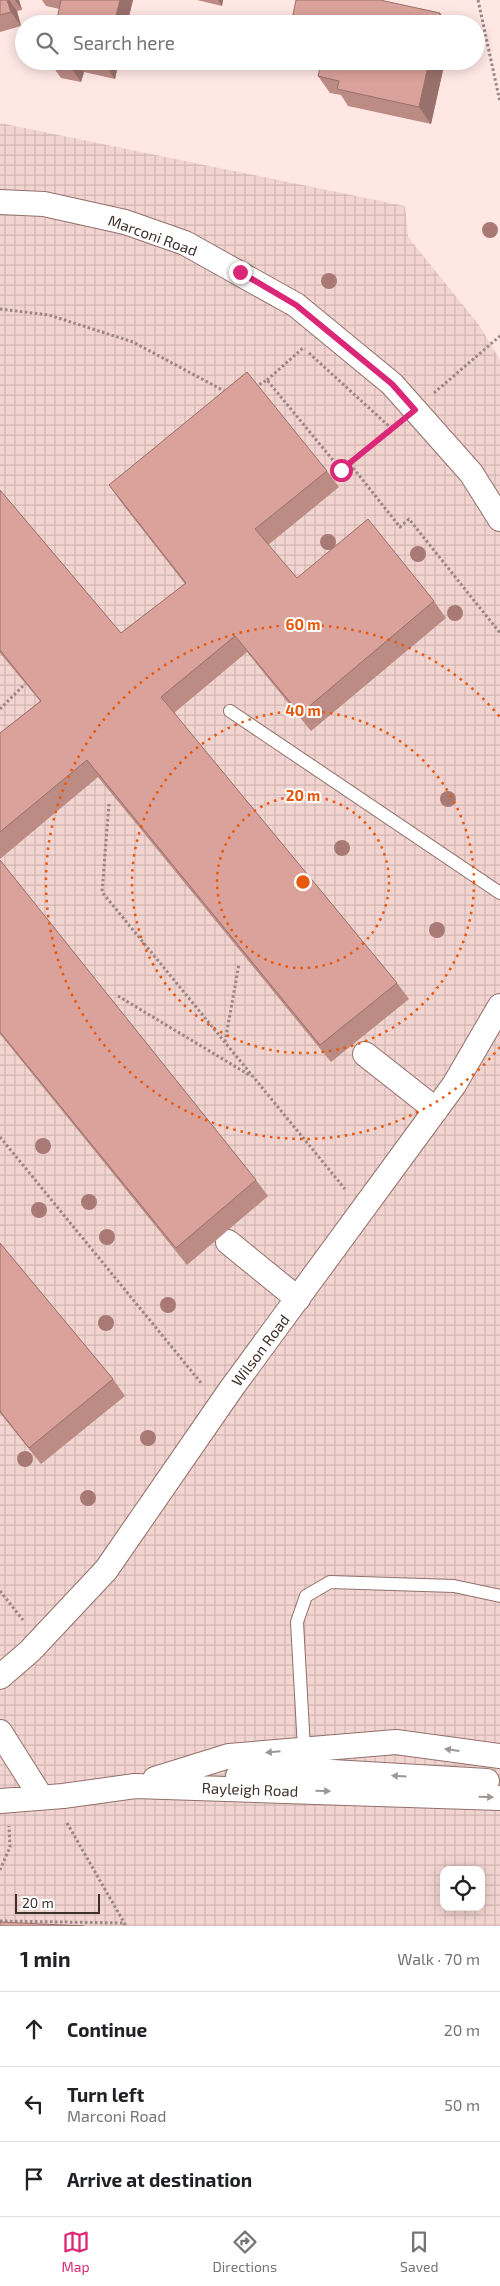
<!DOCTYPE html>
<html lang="en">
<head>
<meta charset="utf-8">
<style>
  :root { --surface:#fff; --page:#f2f2f2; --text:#202124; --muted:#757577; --line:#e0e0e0; --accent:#db2777 }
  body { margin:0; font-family:"Exo 2",sans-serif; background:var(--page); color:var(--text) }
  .controls { position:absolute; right:15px; bottom:15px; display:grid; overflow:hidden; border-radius:10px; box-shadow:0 2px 12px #0003 }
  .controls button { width:45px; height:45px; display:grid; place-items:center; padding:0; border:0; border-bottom:1px solid var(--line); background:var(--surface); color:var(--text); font:25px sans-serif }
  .scale { position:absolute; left:15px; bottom:12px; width:85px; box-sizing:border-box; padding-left:5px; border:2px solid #3e2f2d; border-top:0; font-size:14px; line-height:18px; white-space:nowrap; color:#3e2f2d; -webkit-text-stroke:4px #fff; paint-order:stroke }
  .stop { position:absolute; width:15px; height:15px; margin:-11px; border:4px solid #db2777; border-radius:50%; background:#fff }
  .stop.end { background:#db2777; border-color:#fff; box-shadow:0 1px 5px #0008 }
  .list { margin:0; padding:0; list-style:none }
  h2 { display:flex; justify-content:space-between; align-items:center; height:65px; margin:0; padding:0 20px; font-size:21px }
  h2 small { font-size:16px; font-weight:400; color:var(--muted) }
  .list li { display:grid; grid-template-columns:32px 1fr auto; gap:15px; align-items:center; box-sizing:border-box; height:75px; padding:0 20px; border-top:1px solid var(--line) }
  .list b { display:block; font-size:19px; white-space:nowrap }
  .list p { margin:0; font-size:16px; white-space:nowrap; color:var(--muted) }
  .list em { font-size:16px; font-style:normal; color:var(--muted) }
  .icon { flex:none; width:28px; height:28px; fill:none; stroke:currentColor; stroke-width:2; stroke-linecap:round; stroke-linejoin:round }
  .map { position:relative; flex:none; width:500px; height:1926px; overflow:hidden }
  .search { position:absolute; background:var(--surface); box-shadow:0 2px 12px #0003; left:15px; right:15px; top:15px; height:55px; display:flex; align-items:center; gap:12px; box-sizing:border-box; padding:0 18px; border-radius:28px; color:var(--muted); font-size:19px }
  .sheet { height:290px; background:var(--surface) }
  nav { display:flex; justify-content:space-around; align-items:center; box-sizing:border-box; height:70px; border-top:1px solid var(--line); background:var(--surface); font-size:14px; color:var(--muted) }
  nav a { display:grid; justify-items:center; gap:2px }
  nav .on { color:var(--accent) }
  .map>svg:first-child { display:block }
  .industrial { fill:url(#industrial-grid); fill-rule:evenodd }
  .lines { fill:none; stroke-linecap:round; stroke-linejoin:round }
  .service-casing { stroke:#92706b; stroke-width:14 }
  .minor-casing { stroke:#92706b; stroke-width:26 }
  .path { stroke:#9a8684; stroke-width:3; stroke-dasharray:2.5 2.5; stroke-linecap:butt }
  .service { stroke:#fff; stroke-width:12 }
  .minor { stroke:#fff; stroke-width:24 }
  .tree { fill:#a97a75 }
  .wall { fill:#bb8b84 }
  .shaded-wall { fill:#99716c }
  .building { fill:#daa29a; stroke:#99716c }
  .oneway { fill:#9e9796 }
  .route { stroke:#db2777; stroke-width:6 }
  .ring { fill:none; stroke:#e8590c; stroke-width:2.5; stroke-dasharray:2.5 5 }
  .labels { text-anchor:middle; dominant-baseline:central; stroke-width:4; stroke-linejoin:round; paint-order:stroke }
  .street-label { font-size:15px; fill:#3e2f2d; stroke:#fff }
  .centre { fill:#e8590c; stroke:#fff; stroke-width:2.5 }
  .ring-label { font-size:15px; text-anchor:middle; font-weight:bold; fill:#e8590c; stroke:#fff; stroke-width:4; stroke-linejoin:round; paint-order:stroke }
</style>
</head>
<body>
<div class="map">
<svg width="500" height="1926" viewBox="0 0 500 1926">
  <defs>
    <pattern id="industrial-grid" width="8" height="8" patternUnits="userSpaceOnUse" patternTransform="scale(1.25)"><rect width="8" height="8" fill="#f2d5d1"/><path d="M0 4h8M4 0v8" fill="none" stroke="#d1b7b4"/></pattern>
  </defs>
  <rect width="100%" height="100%" fill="#ffe7e4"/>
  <path class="industrial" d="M0,123L405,206L408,237L479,325L500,360V1926H0ZM444,1870H481V1907H444Z"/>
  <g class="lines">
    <defs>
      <path id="service" d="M230,711L500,893
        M304,1749L297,1622L306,1596L330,1582L454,1586L500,1596"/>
      <path id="minor" d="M0,202L44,204L125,222L185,243L296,305L392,384L471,473L500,519
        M365,1054L436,1110
        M228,1242L298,1299
        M0,1677L30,1651L106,1570L231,1389L454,1085L500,1006
        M0,1732L41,1797
        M238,1776L298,1770L487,1781
        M155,1779L229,1756L396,1742L500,1756
        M0,1801L63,1796L135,1786L500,1798"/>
    </defs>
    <use href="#service" class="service-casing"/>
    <use href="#minor" class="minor-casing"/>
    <path class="path" d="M478,0L500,102
      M0,309L49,315L133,342L228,393
      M309,353L392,429
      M267,380L303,348L305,349
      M255,387L267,380L341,470L395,426
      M434,393L500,336
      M350,464L400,527L409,519L500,633
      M0,709L25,684
      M109,804L102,892L345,1189
      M118,996L251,1076
      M225,1042L239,964
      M0,1137L202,1384
      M0,1591L23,1620
      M67,1823L126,1926
      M0,1870L10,1847L9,1826
      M0,1921L124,1923"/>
    <use href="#service" class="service"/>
    <use href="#minor" class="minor"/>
  </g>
  <g class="tree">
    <circle cx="490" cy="230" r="8"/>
    <circle cx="329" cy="281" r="8"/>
    <circle cx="328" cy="542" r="8"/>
    <circle cx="418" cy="554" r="8"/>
    <circle cx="455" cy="613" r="8"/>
    <circle cx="448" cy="799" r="8"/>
    <circle cx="342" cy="848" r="8"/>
    <circle cx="437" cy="930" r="8"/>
    <circle cx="43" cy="1146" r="8"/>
    <circle cx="89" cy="1202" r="8"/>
    <circle cx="39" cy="1210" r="8"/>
    <circle cx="107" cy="1237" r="8"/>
    <circle cx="168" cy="1305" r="8"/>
    <circle cx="106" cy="1323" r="8"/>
    <circle cx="148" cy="1438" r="8"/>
    <circle cx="25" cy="1459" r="8"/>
    <circle cx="88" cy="1498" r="8"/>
  </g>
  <path class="wall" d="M0,0H19L22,10L17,11L21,26L0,32Z
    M42,0H133L127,24L46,6Z
    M197,0H223L222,6Z
    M52,61H119L115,79L84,72L81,82L61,78L51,64Z
    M322,61H445L431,124L348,106L341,95L330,93L318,76Z
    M327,471L339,487L268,545L297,578L434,601L446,618L311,731L247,652L174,713L397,983L409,999L331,1062L98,777L0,859V733L40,701L0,653V490L121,633L185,584L121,502L109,485Z
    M0,860L256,1180L268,1196L187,1265L0,1034Z
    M0,1243L113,1379L125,1396L41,1464L0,1413Z"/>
  <path class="shaded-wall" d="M7,0H9L17,11L21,26L11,12Z
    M15,0H19L22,10Z
    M120,0H133L127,24H114Z
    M218,0H223L222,6Z
    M440,13L447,24H438Z
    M73,61H76L84,72L81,82L71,68Z
    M106,61H119L115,79L105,65Z
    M429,61H445L431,124L419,107Z"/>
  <path class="building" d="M0,0H7L11,12L0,15Z
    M61,0H120L114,24H56Z
    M296,0H380L440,13L438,24H291Z
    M52,61H73L71,68L51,64Z
    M89,61H106L105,65Z
    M322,61H429L419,107L337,89L339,81L318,76Z
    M247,372L327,471L255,529L297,578L368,519L434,601L300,714L235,636L161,697L397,983L320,1045L87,760L0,832V733L41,701L0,650V490L121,633L186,583L109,485Z
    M0,860L256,1180L176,1248L0,1032Z
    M0,1243L113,1379L29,1448L0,1411Z
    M0,1922L84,1926H0Z"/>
  <defs><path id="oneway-solid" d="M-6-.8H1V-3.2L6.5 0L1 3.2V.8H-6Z" transform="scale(1.25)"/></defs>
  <g class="oneway">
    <use href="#oneway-solid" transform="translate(452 1750) rotate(-172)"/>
    <use href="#oneway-solid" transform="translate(273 1752) rotate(175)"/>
    <use href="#oneway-solid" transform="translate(399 1776) rotate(-177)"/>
    <use href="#oneway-solid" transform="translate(323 1791) rotate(2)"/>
    <use href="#oneway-solid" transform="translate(486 1797) rotate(2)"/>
  </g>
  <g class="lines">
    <path class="route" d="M240,272L296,305L392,384L415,410L341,470"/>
  </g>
  <g class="ring">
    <circle cx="303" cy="882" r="86"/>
    <circle cx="303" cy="882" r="171"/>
    <path d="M500 1047A257 257 0 1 1 500 717"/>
  </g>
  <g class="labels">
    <g class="street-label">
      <text transform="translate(153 235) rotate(20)">Marconi Road</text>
      <text transform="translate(260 1350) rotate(-53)">Wilson Road</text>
      <text transform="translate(250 1789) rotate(2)">Rayleigh Road</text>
    </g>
  </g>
  <circle cx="303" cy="882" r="8" class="centre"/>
  <g class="ring-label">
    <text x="303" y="630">60 m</text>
    <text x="303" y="716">40 m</text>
    <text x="303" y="801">20 m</text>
  </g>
</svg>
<div class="controls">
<button><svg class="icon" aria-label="locate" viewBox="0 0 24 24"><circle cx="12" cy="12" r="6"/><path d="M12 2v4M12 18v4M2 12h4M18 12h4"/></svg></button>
</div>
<div class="scale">20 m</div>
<div class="stop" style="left:341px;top:470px"></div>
<div class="stop end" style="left:240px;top:272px"></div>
<div class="search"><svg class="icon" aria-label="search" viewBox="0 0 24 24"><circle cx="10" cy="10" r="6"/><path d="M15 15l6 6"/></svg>Search here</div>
</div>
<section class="sheet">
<h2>1 min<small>Walk · 70 m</small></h2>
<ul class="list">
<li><svg class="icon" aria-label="ahead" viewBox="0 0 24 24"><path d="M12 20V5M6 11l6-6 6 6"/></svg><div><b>Continue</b></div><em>20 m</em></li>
<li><svg class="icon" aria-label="left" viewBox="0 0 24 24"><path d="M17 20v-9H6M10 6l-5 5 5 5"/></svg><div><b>Turn left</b><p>Marconi Road</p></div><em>50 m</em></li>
<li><svg class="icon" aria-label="arrive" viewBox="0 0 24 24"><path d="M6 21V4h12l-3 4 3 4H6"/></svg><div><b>Arrive at destination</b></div></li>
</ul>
</section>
<nav>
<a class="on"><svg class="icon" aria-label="map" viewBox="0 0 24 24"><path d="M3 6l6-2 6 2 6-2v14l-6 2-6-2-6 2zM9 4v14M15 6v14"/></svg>Map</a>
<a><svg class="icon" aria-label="directions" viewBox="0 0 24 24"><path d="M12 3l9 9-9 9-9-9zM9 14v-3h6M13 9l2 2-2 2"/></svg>Directions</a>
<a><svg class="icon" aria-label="saved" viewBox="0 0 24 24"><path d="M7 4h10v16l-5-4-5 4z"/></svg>Saved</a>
</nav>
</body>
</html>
